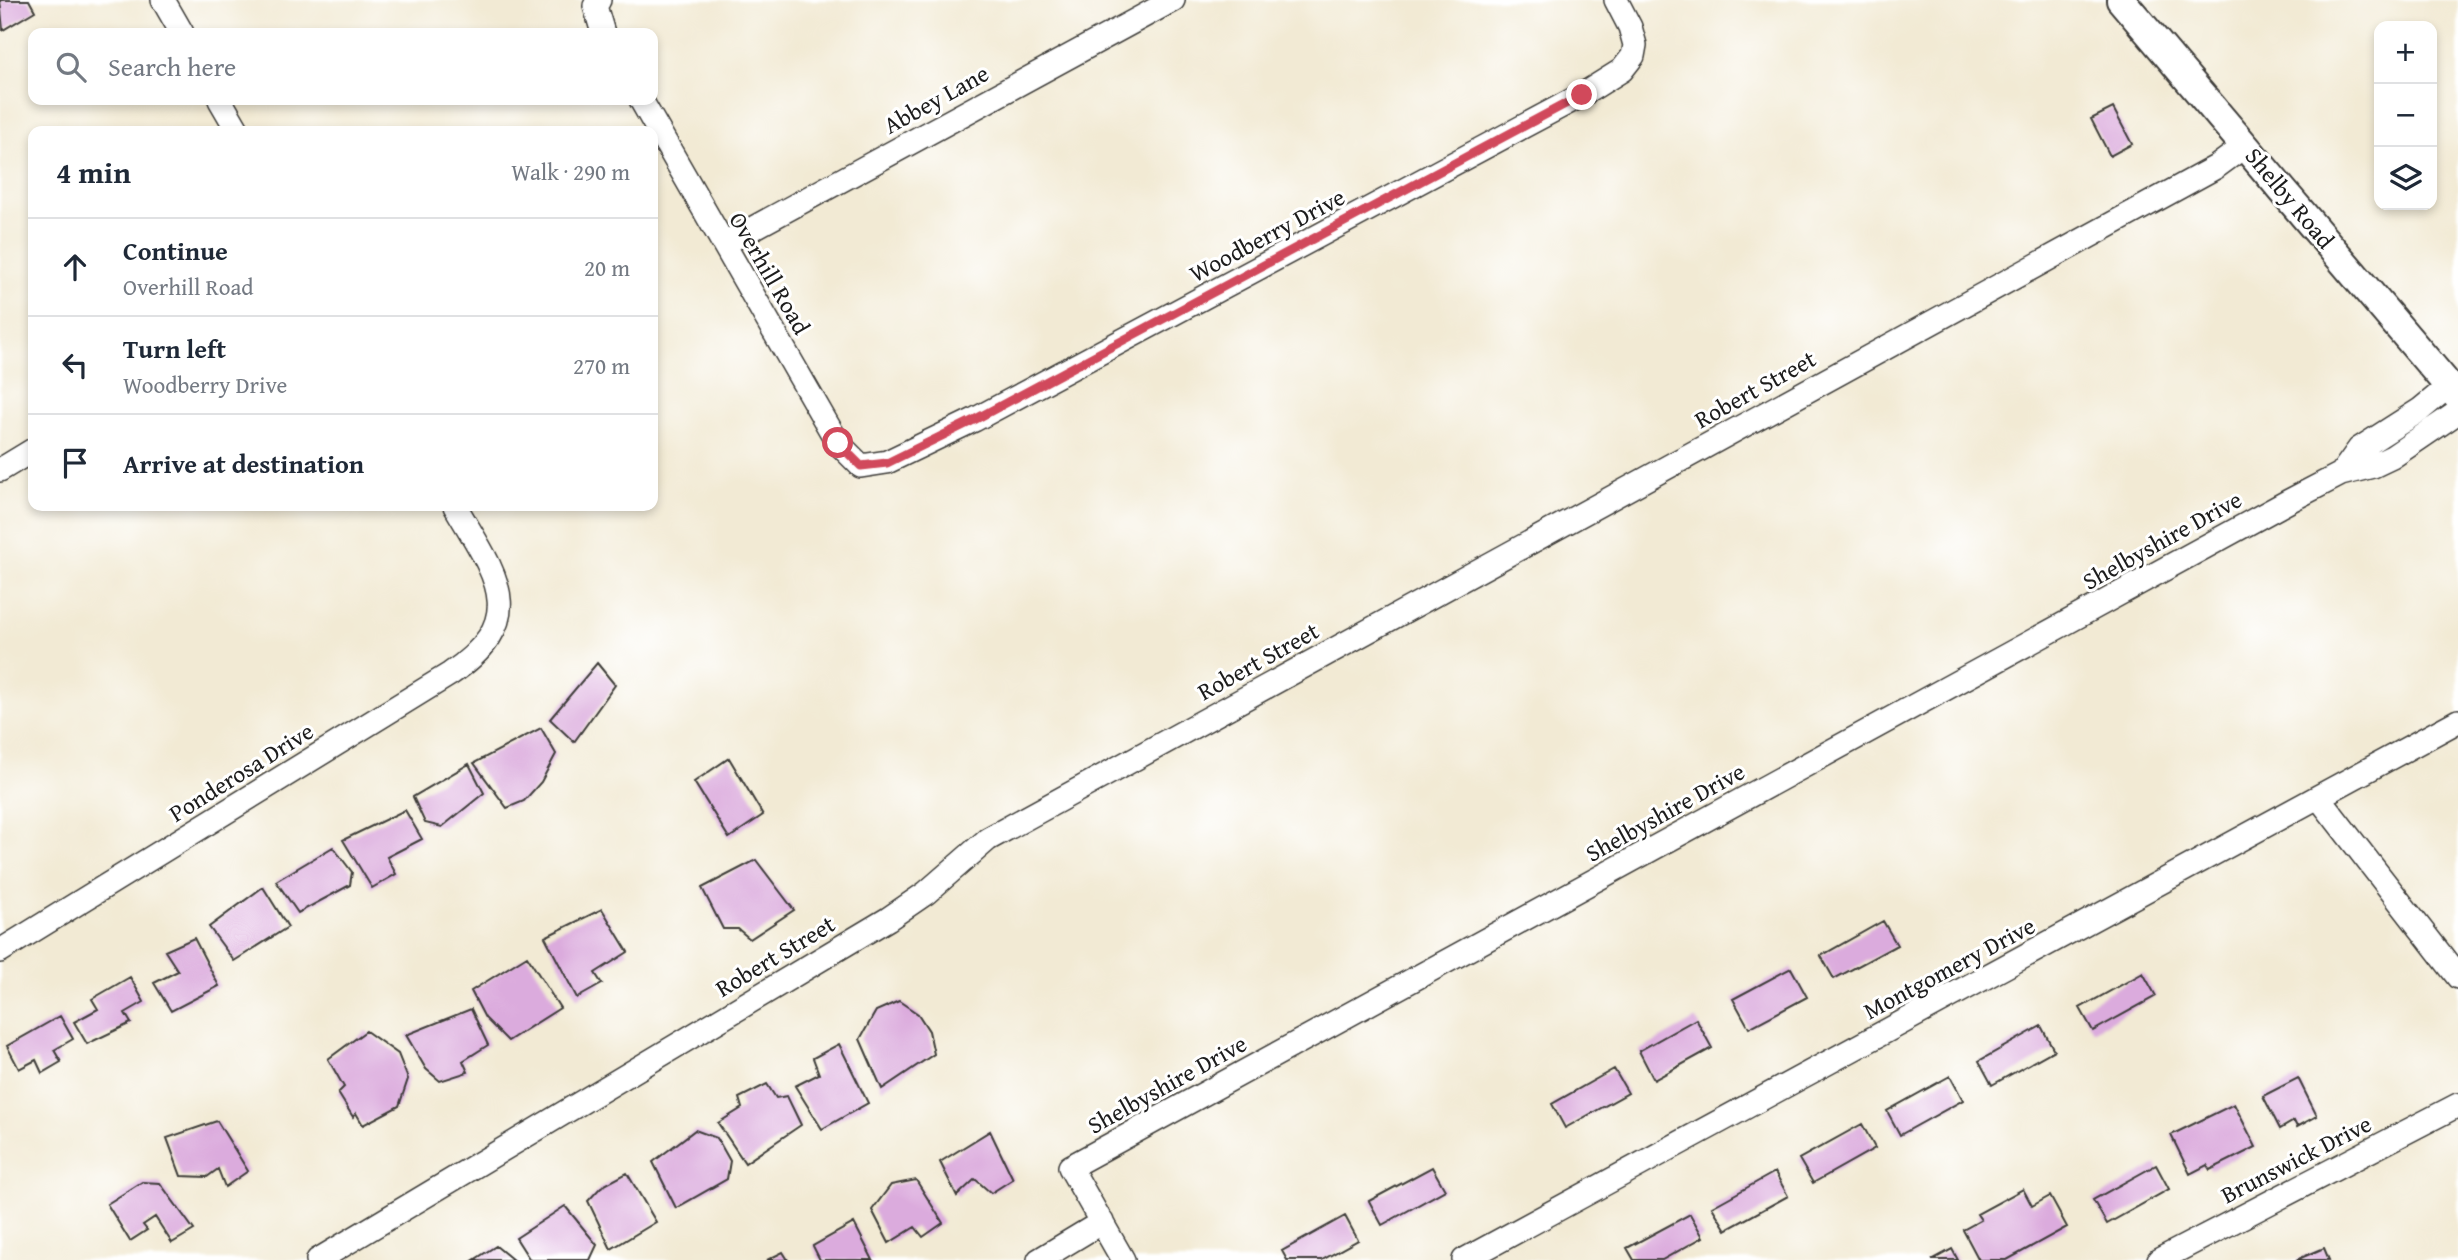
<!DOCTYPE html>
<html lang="en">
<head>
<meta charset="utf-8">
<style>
  :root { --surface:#fff; --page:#f2f2f3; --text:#1f2937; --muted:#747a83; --line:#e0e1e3 }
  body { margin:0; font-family:"Gentium Book Plus",serif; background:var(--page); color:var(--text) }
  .controls { position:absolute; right:21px; top:21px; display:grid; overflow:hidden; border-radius:14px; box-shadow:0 4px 10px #0003 }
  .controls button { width:63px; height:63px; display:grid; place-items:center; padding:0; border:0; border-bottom:2px solid var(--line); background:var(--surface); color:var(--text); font:35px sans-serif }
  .stop { position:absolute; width:21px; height:21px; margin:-16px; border:5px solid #d1495b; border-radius:50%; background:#fff }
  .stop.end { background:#d1495b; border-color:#fff; box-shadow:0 2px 7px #0008 }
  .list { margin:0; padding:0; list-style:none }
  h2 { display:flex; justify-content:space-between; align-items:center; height:91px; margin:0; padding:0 28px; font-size:30px }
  h2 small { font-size:23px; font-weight:400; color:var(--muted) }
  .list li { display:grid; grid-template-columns:46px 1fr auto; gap:21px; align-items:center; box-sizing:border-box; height:98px; padding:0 28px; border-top:2px solid var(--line) }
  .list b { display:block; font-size:26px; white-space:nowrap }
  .list p { margin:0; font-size:23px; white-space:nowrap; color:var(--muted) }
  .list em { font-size:23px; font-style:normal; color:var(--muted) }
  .icon { flex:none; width:38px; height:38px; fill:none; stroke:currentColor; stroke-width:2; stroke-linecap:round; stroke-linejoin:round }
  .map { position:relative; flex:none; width:2458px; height:1260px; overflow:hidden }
  .search { position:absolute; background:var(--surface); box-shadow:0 4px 10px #0003; left:28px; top:28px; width:630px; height:77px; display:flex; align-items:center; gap:18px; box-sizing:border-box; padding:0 24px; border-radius:14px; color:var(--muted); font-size:26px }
  .panel { position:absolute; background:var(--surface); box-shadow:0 4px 10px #0003; left:28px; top:126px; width:630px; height:385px; border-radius:14px }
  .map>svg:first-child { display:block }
  .building { fill:#dbabdd }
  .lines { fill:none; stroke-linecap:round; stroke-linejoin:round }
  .minor-casing { stroke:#3c3b38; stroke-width:26 }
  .tertiary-casing { stroke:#3c3b38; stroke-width:32 }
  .minor { stroke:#fff; stroke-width:23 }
  .tertiary { stroke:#fff; stroke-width:28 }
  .route { stroke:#d1495b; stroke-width:9 }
  .labels { text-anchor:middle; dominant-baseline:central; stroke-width:6; stroke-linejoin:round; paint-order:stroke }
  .street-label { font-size:24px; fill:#1c1c1c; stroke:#fff }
</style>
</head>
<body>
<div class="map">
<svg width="2458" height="1260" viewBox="0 0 2458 1260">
  <rect width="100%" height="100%" fill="#fff"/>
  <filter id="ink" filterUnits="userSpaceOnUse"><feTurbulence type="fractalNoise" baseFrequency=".0143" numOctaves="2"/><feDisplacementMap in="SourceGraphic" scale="14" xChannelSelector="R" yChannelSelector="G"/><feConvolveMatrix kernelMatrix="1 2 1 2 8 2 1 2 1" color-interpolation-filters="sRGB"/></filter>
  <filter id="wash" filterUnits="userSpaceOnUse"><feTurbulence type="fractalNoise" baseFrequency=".00686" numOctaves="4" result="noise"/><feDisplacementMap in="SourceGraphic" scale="28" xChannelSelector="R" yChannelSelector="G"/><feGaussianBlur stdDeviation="1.57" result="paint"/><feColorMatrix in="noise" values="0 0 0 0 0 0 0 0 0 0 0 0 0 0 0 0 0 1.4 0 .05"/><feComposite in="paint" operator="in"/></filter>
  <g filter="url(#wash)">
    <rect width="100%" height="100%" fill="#f2ead4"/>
    <g id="blocks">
      <path class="building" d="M0,0H29L35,11L3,30Z
        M2113,108L2132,144L2110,156L2091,119Z
        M597,663L615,685L574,742L550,719Z
        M541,728L556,754L541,782L524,801L507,808L474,763Z
        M729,758L763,815L729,838L694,782Z
        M469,764L484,793L442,827L425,823L413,797Z
        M405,810L422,839L387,857L396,874L372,888L343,840Z
        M333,847L352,872L350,885L298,913L276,881Z
        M756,860L794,910L750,939L738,929H723L702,888Z
        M263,887L288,927L234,961L209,927Z
        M602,909L628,952L595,973L602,984L577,998L545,937Z
        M1883,921L1897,945L1834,979L1821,956Z
        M194,938L219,986L171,1011L154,983L178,971L165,951Z
        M527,956L560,1008L508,1041L485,1018L471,991Z
        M1791,968L1807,997L1749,1028L1733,999Z
        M2143,973L2156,996L2093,1031L2080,1008Z
        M130,977L144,1002L125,1013L131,1023L87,1044L74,1022L98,1009L92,999Z
        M899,1001L918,1014L929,1031L934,1054L882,1089L860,1039L876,1011Z
        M471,1009L488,1045L463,1061L468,1072L440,1081L426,1069L406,1035Z
        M60,1016L73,1039L54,1050L61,1062L42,1073L36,1060L19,1069L7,1046Z
        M1696,1019L1712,1048L1654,1080L1639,1051Z
        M2041,1026L2054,1050L1992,1085L1979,1061Z
        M366,1031L398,1054L408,1079L399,1106L363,1125L356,1113L353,1117L338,1093L344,1087L328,1059Z
        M839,1044L868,1103L822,1129L795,1086L819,1074L813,1058Z
        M1614,1069L1628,1093L1565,1128L1552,1104Z
        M1950,1076L1963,1100L1900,1135L1887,1111Z
        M2298,1078L2317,1116L2297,1127L2294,1121L2280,1129L2263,1096Z
        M767,1084L776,1098L787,1096L801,1125L745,1163L718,1123L742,1108L739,1098Z
        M2234,1104L2256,1147L2210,1170L2207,1165L2190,1174L2171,1135Z
        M217,1121L248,1171L225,1187L218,1169L207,1177L181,1176L167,1138Z
        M1862,1124L1875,1148L1813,1183L1799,1159Z
        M695,1130L717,1138L730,1161L727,1179L676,1208L653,1162Z
        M990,1131L1013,1179L991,1193L975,1179L957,1196L940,1162Z
        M2156,1165L2169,1189L2107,1224L2093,1200Z
        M1432,1167L1445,1190L1382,1225L1369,1201Z
        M1775,1172L1788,1196L1726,1230L1712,1207Z
        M627,1173L656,1222L611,1249L588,1201L601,1187Z
        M916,1180L943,1223L923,1237L915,1227L889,1243L872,1210L891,1185Z
        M142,1182L160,1183L194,1230L172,1243L155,1217L143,1225L147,1230L130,1241L107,1204Z
        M2023,1189L2032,1206L2050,1196L2067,1227L2007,1260H1979L1963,1230L1981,1220L1977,1214Z
        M565,1206L597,1245L590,1260H530L516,1238Z
        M1690,1214L1703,1237L1662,1260H1634L1627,1248Z
        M1345,1216L1358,1240L1322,1260H1287L1282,1251Z
        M854,1223L873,1260H820L813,1246Z
        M496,1246L513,1260H474Z
        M2324,1248L2329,1260H2296Z
        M1952,1249L1958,1260H1932Z
        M783,1252L788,1260H767Z"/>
    </g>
  </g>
  <g filter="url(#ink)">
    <use href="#blocks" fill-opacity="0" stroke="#3c3b38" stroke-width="2"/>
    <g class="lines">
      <defs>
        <path id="minor" d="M163,0L182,33
          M599,0L595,6L603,33
          M220,100L238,131
          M641,100L838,443L861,466L887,462L974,420L1582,95L1622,70L1633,56L1635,45L1630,27L1616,0
          M724,244L1173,0
          M0,470L33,450
          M2341,474L2359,449L2420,410L2449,386
          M2319,798L2458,977
          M0,951L450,674C532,618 496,576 455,506
          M318,1260L888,919L926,893L988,839L2216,167L2246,145
          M1039,1260L1102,1222
          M1123,1260L1070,1167L2289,501L2341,474L2373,466L2392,457L2458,412
          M1464,1260L2458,721
          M2159,1260L2458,1105"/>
        <path id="tertiary" d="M2121,0L2458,397"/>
      </defs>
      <use href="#minor" class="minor-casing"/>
      <use href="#tertiary" class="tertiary-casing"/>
      <use href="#minor" class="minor"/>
      <use href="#tertiary" class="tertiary"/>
    </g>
  </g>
  <g class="lines" filter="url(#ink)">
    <path class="route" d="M838,443L861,466L887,463L974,420L1582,95"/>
  </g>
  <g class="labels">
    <g class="street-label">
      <text transform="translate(936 99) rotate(-29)">Abbey Lane</text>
      <text transform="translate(2290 198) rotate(50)">Shelby Road</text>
      <text transform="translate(1267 235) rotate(-28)">Woodberry Drive</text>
      <text transform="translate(770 273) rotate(60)">Overhill Road</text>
      <text transform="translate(1755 389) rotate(-29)">Robert Street</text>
      <text transform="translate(2162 540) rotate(-29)">Shelbyshire Drive</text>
      <text transform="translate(1258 661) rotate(-29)">Robert Street</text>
      <text transform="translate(241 772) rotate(-32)">Ponderosa Drive</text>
      <text transform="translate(1665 812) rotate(-29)">Shelbyshire Drive</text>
      <text transform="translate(775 956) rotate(-31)">Robert Street</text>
      <text transform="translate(1949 968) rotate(-28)">Montgomery Drive</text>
      <text transform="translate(1167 1084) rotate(-29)">Shelbyshire Drive</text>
      <text transform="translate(2296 1159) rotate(-27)">Brunswick Drive</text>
    </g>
  </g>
</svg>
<div class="controls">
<button>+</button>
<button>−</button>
<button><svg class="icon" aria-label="layers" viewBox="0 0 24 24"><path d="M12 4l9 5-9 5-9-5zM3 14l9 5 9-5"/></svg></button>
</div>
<div class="stop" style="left:838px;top:443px"></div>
<div class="stop end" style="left:1582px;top:95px"></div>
<div class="search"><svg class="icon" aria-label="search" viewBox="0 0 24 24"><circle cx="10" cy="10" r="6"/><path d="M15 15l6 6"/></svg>Search here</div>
<section class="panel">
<h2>4 min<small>Walk · 290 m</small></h2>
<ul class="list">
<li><svg class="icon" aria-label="ahead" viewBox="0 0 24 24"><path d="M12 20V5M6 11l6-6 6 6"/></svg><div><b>Continue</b><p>Overhill Road</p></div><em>20 m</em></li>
<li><svg class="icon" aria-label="left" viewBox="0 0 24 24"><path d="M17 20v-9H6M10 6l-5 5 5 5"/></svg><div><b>Turn left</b><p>Woodberry Drive</p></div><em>270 m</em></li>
<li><svg class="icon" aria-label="arrive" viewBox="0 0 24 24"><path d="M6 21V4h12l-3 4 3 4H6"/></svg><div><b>Arrive at destination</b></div></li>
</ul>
</section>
</div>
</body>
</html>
